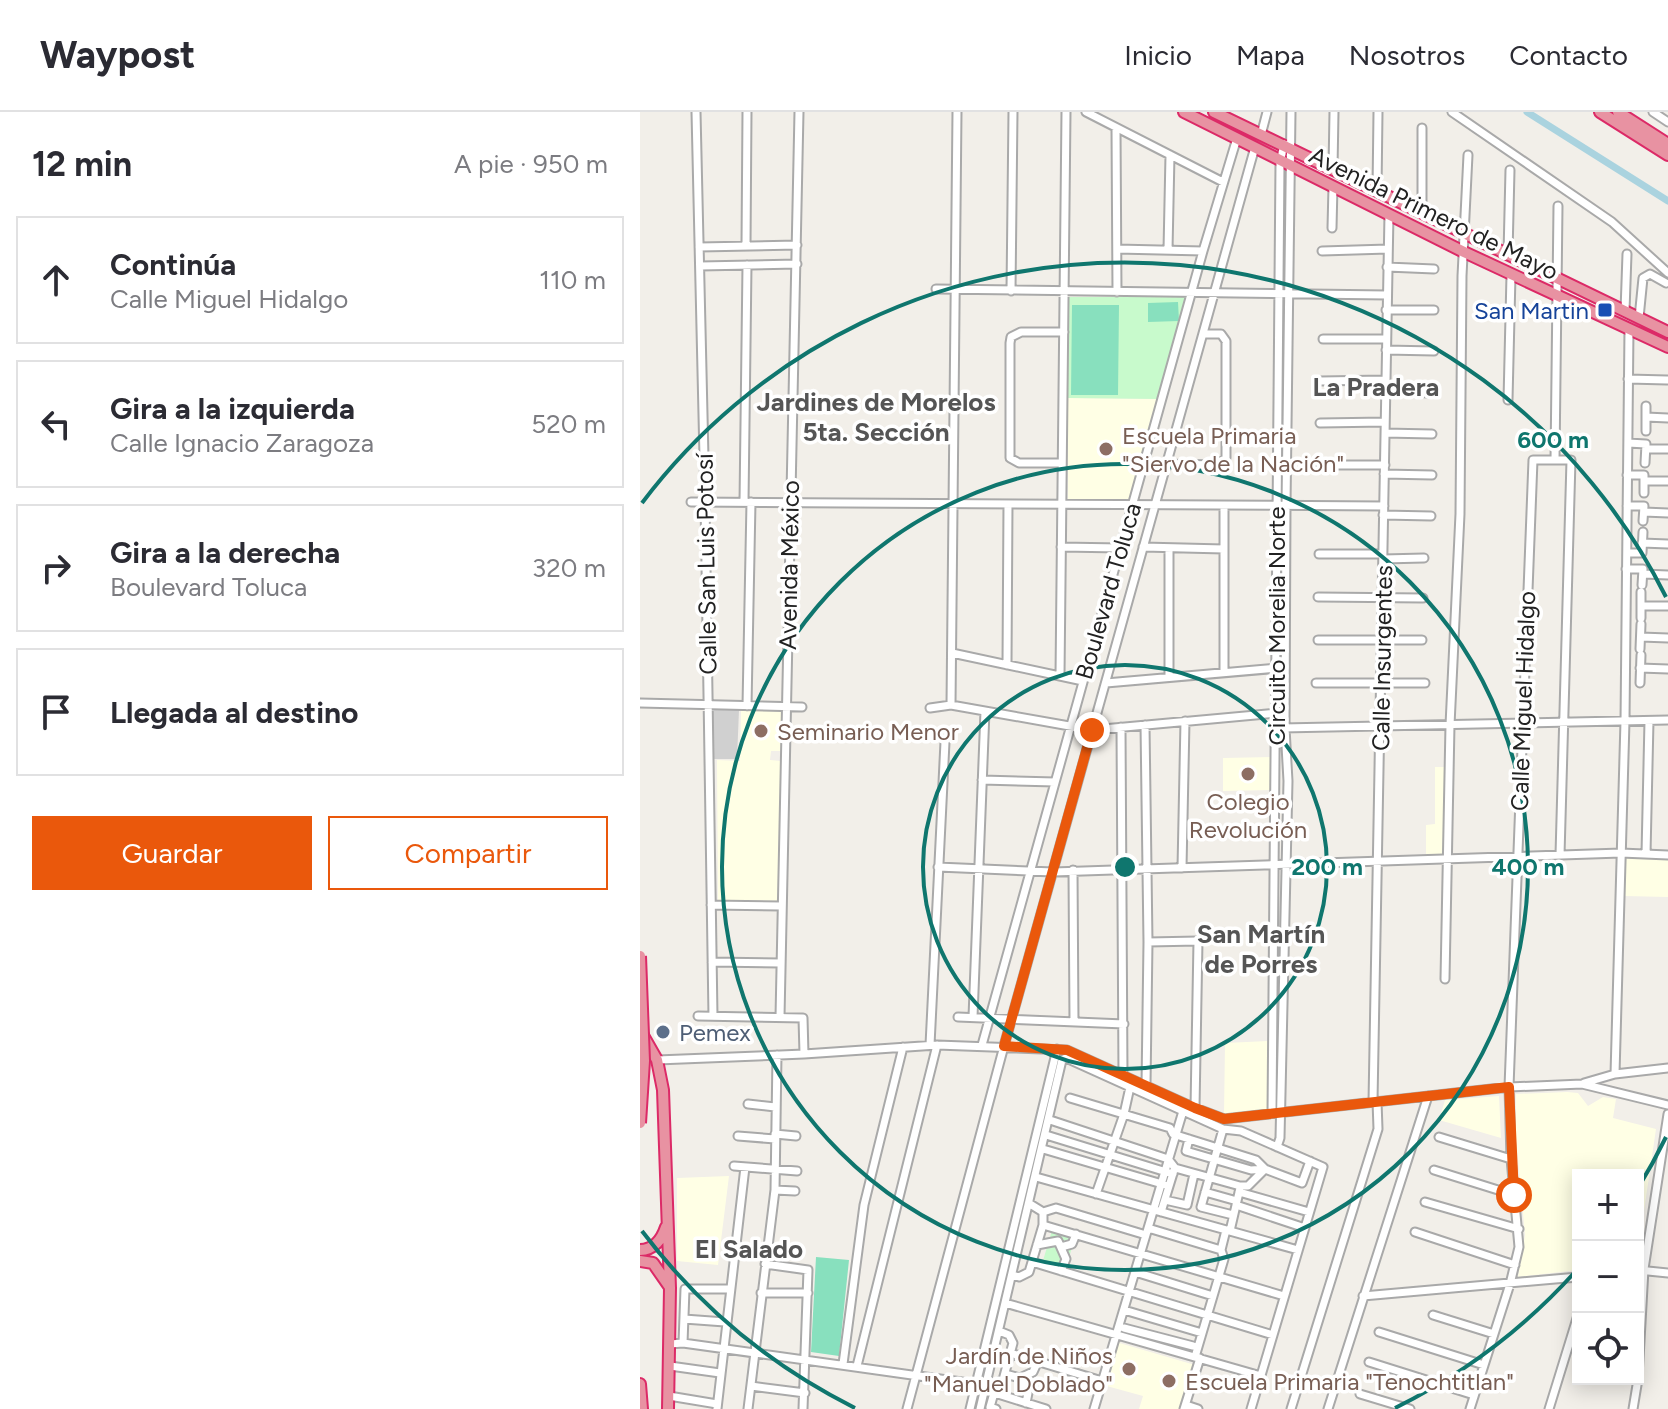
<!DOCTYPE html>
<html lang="es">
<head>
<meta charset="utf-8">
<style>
  :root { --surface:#fff; --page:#f7f7f7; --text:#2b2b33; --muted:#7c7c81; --line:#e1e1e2; --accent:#ea580c }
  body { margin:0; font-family:Figtree,sans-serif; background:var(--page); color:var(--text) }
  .controls { position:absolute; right:24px; bottom:24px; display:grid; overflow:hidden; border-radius:0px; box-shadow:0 4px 20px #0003 }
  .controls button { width:72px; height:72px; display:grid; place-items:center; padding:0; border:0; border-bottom:2px solid var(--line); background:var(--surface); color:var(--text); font:40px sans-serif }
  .stop { position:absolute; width:24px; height:24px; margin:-18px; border:6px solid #ea580c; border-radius:50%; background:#fff }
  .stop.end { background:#ea580c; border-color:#fff; box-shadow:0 2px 8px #0008 }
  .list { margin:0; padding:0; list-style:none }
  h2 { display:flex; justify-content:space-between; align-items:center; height:104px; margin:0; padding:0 32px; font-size:34px }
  h2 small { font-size:26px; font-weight:400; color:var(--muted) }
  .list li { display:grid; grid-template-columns:52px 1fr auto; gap:24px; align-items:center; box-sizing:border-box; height:128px; margin:0 16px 16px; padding:0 16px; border:2px solid var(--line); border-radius:0px }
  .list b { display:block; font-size:30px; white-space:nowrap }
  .list p { margin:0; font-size:26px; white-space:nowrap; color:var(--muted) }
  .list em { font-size:26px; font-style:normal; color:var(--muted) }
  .actions { display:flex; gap:16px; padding:24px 32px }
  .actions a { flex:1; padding:18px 0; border:2px solid var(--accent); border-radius:0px; text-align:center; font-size:28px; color:var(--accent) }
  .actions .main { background:var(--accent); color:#fff }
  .icon { flex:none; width:44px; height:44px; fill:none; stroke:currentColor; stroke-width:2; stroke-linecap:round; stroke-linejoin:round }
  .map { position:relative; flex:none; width:1028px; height:1297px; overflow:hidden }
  header { display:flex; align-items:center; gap:48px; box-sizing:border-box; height:112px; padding:0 40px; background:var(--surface); border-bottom:2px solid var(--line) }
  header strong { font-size:38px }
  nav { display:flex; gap:44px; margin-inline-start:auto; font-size:28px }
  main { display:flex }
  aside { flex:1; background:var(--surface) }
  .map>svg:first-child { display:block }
  .education { fill:#ffffe5 }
  .religious { fill:#d0d0d0 }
  .park { fill:#c8facc }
  .pitch { fill:#88e0be }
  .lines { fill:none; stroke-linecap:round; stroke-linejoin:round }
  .canal { stroke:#aad3df; stroke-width:7 }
  .minor-casing { stroke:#a9a9a9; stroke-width:11 }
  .highway-casing { stroke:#dc2a67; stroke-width:14 }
  .minor { stroke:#fff; stroke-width:7 }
  .highway { stroke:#e892a2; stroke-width:10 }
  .highway-bridge-casing { stroke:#dc2a67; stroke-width:14; stroke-linecap:butt }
  .highway-bridge { stroke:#e892a2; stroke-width:10 }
  .route { stroke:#ea580c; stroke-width:10 }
  .ring { fill:none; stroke:#0f766e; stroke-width:4 }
  .transit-dot { fill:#1a4fb4; stroke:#fff; stroke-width:3 }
  .education-dot { fill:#8d6e63; stroke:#fff; stroke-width:3 }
  .service-dot { fill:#5c6f8a; stroke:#fff; stroke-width:3 }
  .labels { text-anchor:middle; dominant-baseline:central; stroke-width:7; stroke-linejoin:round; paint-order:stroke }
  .street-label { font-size:24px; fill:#222; stroke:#fff }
  .transit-label { font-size:24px; fill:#164399; stroke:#fff; text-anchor:end }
  .education-label { font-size:24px; fill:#785e54; stroke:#fff; text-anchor:start }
  .service-label { font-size:24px; fill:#4e5e75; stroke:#fff; text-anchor:start }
  .neighbourhood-label { font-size:26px; font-weight:bold; fill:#555; stroke:#fff }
  .centre { fill:#0f766e; stroke:#fff; stroke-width:4 }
  .ring-label { font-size:24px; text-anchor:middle; font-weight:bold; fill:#0f766e; stroke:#fff; stroke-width:7; stroke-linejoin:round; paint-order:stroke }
</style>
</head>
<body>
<header>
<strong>Waypost</strong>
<nav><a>Inicio</a><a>Mapa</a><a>Nosotros</a><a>Contacto</a></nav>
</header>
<main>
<aside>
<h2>12 min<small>A pie · 950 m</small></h2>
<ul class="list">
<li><svg class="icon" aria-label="ahead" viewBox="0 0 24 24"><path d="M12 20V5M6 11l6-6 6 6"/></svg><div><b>Continúa</b><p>Calle Miguel Hidalgo</p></div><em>110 m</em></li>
<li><svg class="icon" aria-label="left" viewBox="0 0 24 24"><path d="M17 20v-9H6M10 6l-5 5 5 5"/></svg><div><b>Gira a la izquierda</b><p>Calle Ignacio Zaragoza</p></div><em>520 m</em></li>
<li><svg class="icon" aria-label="right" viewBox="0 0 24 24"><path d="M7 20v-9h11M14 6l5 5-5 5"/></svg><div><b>Gira a la derecha</b><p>Boulevard Toluca</p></div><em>320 m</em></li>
<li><svg class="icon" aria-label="arrive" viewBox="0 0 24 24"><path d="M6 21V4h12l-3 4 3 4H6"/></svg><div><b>Llegada al destino</b></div></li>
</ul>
<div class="actions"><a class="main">Guardar</a><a>Compartir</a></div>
</aside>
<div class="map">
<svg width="1028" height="1297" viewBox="0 0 1028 1297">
  <rect width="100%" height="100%" fill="#f2efe9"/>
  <path class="education" d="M428,286L519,287L491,388H428Z
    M101,599H141V639H131L130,648L141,649L138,789L78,788L77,648L100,649Z
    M633,645L634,678L583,679V646Z
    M795,655H806L807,743H786V713L795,712Z
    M985,746L1028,748V785L984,784Z
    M628,929L627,998L584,1002L585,931Z
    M927,980L938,981L948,994L963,985L976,987L973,1006L1016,1017L998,1140V1063H938V1158L878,1165L885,1123L876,1026V982Z
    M859,984L861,1026L799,1008L805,988Z
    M89,1064L78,1153L37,1149V1066Z
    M476,1230L555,1253L542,1297H499L503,1284L463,1273Z"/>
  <path class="religious" d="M71,597L99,598L97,647H74Z"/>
  <path class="park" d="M428,185H546L519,287L428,286Z
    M413,1115L436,1122L425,1159L402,1152Z"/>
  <path class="pitch" d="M538,190L539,209L508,210V191Z
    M432,193H479L478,283H431Z
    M176,1145L209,1148L199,1244L171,1240Z"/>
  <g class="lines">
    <path class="canal" d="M887,0L1028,89"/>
    <defs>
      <path id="minor" d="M56,0L65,389L73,904
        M446,0L583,70
        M812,0L972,110L1028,161
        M1013,0L1028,10
        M476,16L477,180
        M621,23L627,0
        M693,57L694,0
        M737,79L738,0
        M782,100V16
        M692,116L693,74
        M106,133L107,0
        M59,135L157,133
        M477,137L563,139
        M528,138L530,43
        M682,139L748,137
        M868,142L870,58
        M60,154L157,152
        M747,155L794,157
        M296,177L747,183
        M371,179L373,0
        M746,198H794
        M985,199L987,142
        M999,206L1003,166L1010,162L1026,171
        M683,227H746
        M746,238L794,239
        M988,267L1027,268
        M680,269L745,268
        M745,280L793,281
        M868,288L871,163
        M1006,305L1028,306
        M680,311L745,310
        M1006,319V294
        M745,321L792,322
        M988,331L1006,332L1005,351
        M1006,337H1028
        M915,348L918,94
        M422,351H379L370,346V231L371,225L381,220H424
        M526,352L578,353L586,346V229L581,222H563
        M680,353H745
        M744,362L792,363
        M987,363H1004V381
        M1004,369H1028
        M51,390L744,394
        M104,390L107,153
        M987,394H1004L1003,409
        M1004,400L1028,401
        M743,403L791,404
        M1002,431L1028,432
        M421,435L481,436
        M503,435L584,437
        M529,436V565
        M987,441H1002L1003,420
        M679,442H743
        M743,447L784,446
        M986,457H1003L1002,473
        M1003,462L1028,463
        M1001,480V506
        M678,485L783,486
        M1001,494H1028
        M1001,525L1028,526
        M678,528H782
        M1000,537L1001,512
        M312,541L443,569
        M367,553L368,392
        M1000,556L1028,557
        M584,560V394
        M420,564L426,0
        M466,571L639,556
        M676,571H785
        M1000,571L1001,543
        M0,591L162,595
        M311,593L317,0
        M107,594L111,390
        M290,596L311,593L452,618L637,601
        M505,613L508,830L506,974
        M481,615L483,963
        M642,616L1028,608
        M342,668L415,670
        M1006,742L1009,609
        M298,755L413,760L981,741L1028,743
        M542,756L545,609
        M433,758L434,910
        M71,793L141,794
        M508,830L558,829L555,996
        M72,850L140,851
        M805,867L810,613L820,402L822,164L828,43
        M58,904L163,906L164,942
        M140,905L159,0
        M318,905L484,912
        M333,905L345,599
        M290,933L305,630
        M342,933L563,139L597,26
        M17,948L164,942L297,933L427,938L555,996L584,1007L869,975L942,972L1028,993
        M975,962L985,609L989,217
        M944,971L975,962L1028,956
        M430,986L530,1016L533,1022L616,1048L625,1057L662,1071L670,1049
        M733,990L749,102
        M108,992L135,995
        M632,1001L640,51L644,32
        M410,1008L528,1047L535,1056
        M583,1017L561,1095L593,1103
        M135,1022L156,1024
        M406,1023L533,1062
        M98,1024L135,1027
        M799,1025L871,1047
        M549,1027L546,1039L611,1058L625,1057
        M637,1035L640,1026L648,669L645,616L646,394L651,0
        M403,1037L529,1074
        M94,1054L157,1059
        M535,1056L600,1074H608L625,1057
        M794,1058L874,1083
        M396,1065L658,1138
        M135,1078L155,1079
        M565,1080L597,1089
        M599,1080L669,1100
        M456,1082L484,1002L490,975
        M525,1088L547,1093L554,1062
        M785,1090L879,1117
        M390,1092L403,1100L416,1096L506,1123
        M596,1093L665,1116
        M521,1100L534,1058
        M403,1113L644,1184
        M508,1116L581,1138
        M590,1119L600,1076
        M775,1120L875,1153
        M397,1133L418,1129L426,1147L421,1159
        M421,1135L432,1132L436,1122
        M392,1150L633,1223
        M125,1152L168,1158L163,1297
        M998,1158L1028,1161
        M495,1160L573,1184
        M372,1163L379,1165L389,1160L403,1113V1100
        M121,1181H168
        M723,1184L938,1165
        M365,1191L621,1264
        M484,1198L562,1221
        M793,1203L854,1222
        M44,1207L85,1210
        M484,1216L553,1234
        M739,1220L844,1253
        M43,1231L45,1177H90
        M30,1232L43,1231L336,1272
        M370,1241L462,1269
        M555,1245L584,1147L581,1138L586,1118
        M729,1250L834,1283
        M203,1252L224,1093L263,935
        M30,1254L80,1261
        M217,1254L297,933
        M365,1262L380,1266L393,1260L398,1249
        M998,1265L1004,1157L1028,1002
        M380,1266L388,1281L386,1291
        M346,1271L355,1272L363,1268L373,1231L369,1223L359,1219
        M111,1274L165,1281
        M345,1278L406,1297
        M354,1281L350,1295L356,1297
        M720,1282L770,1297
        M29,1284L77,1292
        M546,1293L558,1297
        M77,1297L105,1055
        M108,1297L135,1078L137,943
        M267,1297L364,934L615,35
        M330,1297L417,937
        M340,1297L422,948L426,946L583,1017L601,1019L683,1055L611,1297
        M454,1297L543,999
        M544,1297L560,1246
        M651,1297L738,1017L737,989
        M688,1297L788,984
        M830,1297L870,1172L879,1135L871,1047L869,975L893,348H931L920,743
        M909,1297L938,1203
        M993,1297L998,1267"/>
      <path id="highway" d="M544,0L824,140L1028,235
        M574,0L1028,220
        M960,0L1028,43
        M978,0L1028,32
        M1,920L17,948L23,978L30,1176L28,1297
        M0,1138C14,1138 22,1127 26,1115
        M0,1149L13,1151L29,1174
        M0,1272L2,1297"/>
    </defs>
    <use href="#minor" class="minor-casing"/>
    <use href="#highway" class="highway-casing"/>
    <use href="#minor" class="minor"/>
    <use href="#highway" class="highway"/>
    <defs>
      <path id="highway-bridge" d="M0,844L4,949L0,1011"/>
    </defs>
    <use href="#highway-bridge" class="highway-bridge-casing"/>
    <use href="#highway-bridge" class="highway-bridge"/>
  </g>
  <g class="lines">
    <path class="route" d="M452,618L364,934L427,938L555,996L584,1007L869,975L874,1083"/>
  </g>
  <g class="ring">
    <circle cx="485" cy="755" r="202"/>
    <circle cx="485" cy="755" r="403"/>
    <path d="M1026 1025A605 605 0 0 1 998 1076M935 1160A605 605 0 0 1 755 1296M215 1296A605 605 0 0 1 2 1119M2 391A605 605 0 0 1 1026 485"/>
  </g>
  <rect class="transit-dot" x="957" y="190" width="16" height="16" rx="4"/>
  <g class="education-dot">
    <circle cx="466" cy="337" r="8"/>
    <circle cx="121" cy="619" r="8"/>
    <circle cx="608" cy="662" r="8"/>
    <circle cx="489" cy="1257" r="8"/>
    <circle cx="529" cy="1269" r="8"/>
  </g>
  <circle class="service-dot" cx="23" cy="920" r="8"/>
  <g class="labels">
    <g class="street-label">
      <text transform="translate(794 101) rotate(26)">Avenida Primero de Mayo</text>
      <text transform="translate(66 452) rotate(-91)">Calle San Luis Potosí</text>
      <text transform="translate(149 453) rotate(-89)">Avenida México</text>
      <text transform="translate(468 479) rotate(-74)">Boulevard Toluca</text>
      <text transform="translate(636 514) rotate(-90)">Circuito Morelia Norte</text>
      <text transform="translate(742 546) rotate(-89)">Calle Insurgentes</text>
      <text transform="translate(883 589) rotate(-88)">Calle Miguel Hidalgo</text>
    </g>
    <g class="transit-label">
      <text x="949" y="198">San Martin</text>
    </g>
    <g class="education-label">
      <text x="482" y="323">Escuela Primaria<tspan x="482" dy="28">"Siervo de la Nación"</tspan></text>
      <text x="137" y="619">Seminario Menor</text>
      <text x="608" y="689" text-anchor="middle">Colegio<tspan x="608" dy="28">Revolución</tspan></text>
      <text x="473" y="1243" text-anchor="end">Jardín de Niños<tspan x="473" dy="28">"Manuel Doblado"</tspan></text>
      <text x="545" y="1269">Escuela Primaria "Tenochtitlan"</text>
    </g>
    <g class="service-label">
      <text x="39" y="920">Pemex</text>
    </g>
    <g class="neighbourhood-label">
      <text x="736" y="275">La Pradera</text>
      <text x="236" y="290">Jardines de Morelos<tspan x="236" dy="30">5ta. Sección</tspan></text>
      <text x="621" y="822">San Martín<tspan x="621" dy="30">de Porres</tspan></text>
      <text x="109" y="1137">El Salado</text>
    </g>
  </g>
  <circle cx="485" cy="755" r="12" class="centre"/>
  <g class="ring-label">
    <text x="913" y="336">600 m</text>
    <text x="687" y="763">200 m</text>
    <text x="888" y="763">400 m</text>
  </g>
</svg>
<div class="controls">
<button>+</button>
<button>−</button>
<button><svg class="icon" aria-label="locate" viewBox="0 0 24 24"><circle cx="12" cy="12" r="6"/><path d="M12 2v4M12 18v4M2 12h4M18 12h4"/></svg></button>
</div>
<div class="stop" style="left:874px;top:1083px"></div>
<div class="stop end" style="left:452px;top:618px"></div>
</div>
</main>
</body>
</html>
